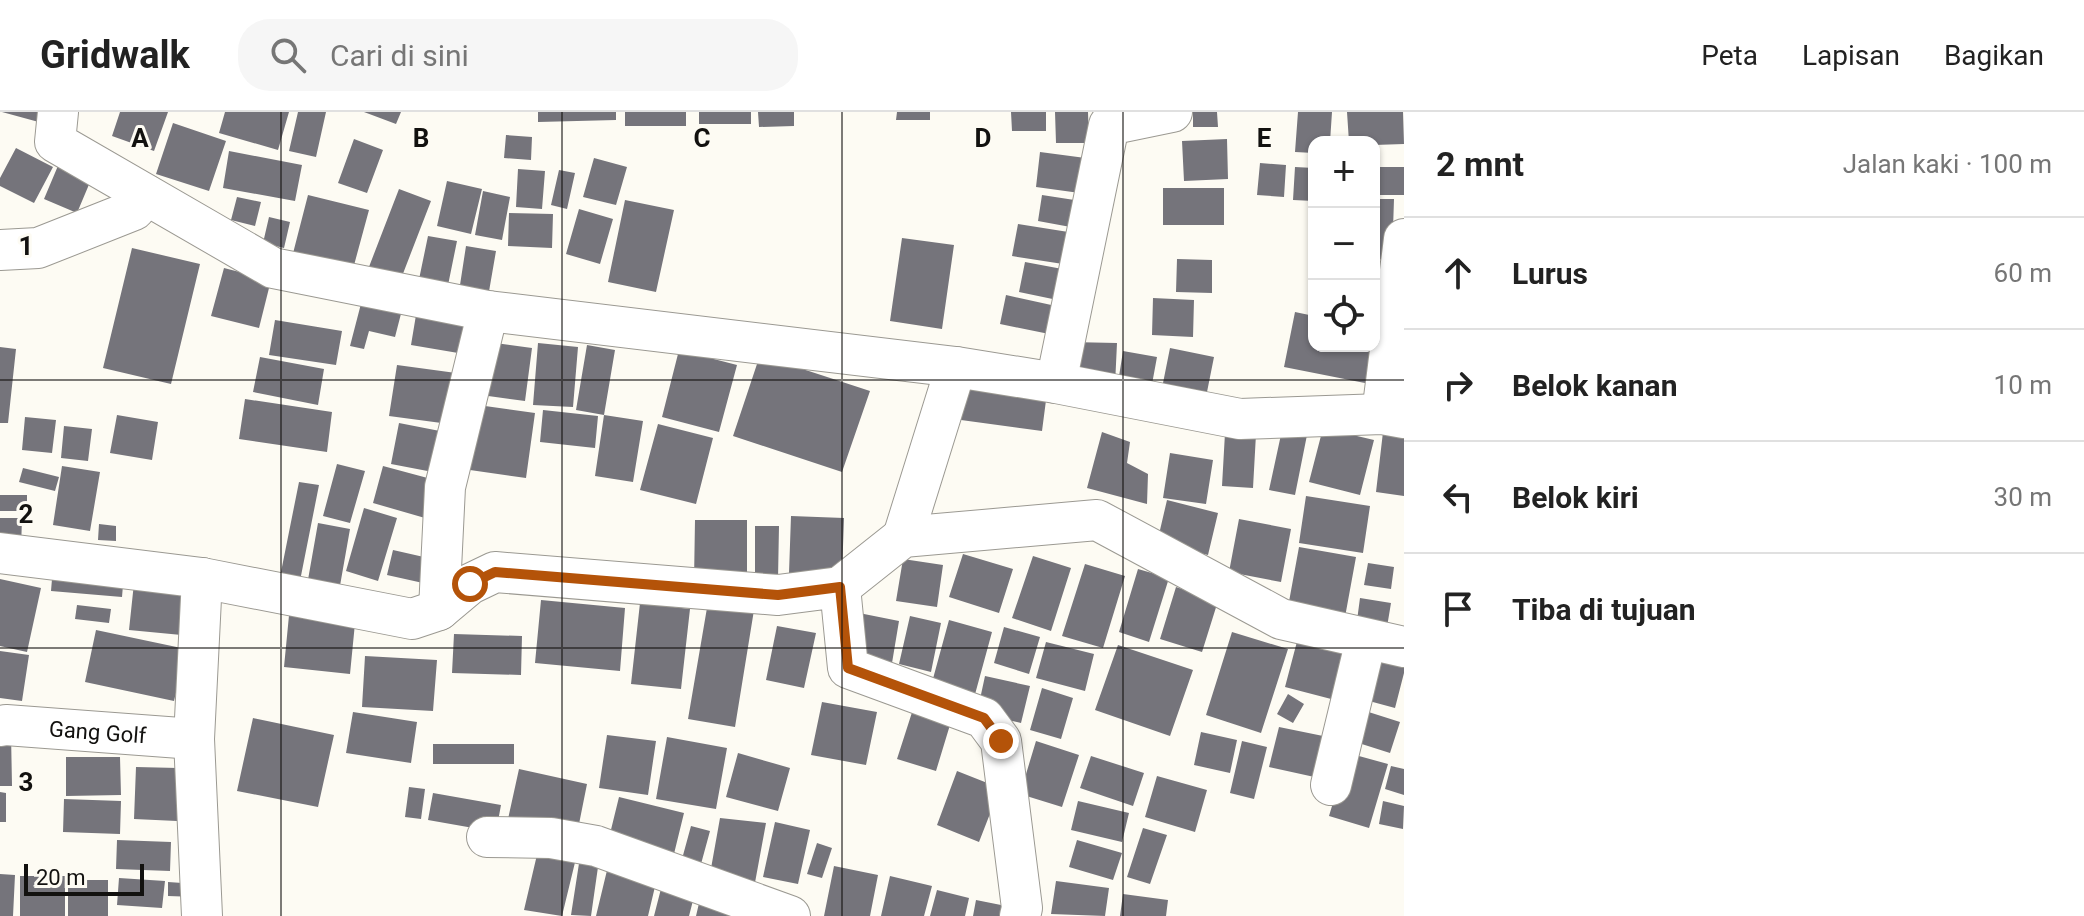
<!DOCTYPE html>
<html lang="id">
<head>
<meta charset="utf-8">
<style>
  :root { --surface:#fff; --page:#f6f6f6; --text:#222; --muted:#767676; --line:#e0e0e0 }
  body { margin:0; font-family:Roboto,sans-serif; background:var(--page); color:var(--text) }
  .controls { position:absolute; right:24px; top:24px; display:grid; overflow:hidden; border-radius:16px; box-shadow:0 2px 6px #0004 }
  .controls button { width:72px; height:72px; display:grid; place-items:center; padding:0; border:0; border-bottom:2px solid var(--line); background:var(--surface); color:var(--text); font:40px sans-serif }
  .scale { position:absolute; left:24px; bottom:20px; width:120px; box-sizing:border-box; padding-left:8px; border:4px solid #12110f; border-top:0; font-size:22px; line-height:28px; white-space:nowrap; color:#12110f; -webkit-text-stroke:6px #fdfbf3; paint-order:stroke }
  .stop { position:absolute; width:24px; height:24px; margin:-18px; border:6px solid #b45309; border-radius:50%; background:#fff }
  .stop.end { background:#b45309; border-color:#fff; box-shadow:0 2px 8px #0008 }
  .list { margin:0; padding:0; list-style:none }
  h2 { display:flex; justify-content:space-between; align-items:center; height:104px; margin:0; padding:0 32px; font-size:34px }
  h2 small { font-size:26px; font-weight:400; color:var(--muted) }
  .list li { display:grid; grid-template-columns:52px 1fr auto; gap:24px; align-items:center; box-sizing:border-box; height:112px; padding:0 32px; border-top:2px solid var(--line) }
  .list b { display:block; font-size:30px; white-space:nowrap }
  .list em { font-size:26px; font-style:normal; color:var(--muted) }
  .icon { flex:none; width:44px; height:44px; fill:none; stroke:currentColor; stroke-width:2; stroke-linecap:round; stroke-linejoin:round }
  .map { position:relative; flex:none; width:1404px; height:804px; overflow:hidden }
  header { display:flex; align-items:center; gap:48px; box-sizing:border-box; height:112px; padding:0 40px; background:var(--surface); border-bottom:2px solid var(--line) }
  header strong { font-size:38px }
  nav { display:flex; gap:44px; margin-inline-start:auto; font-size:28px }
  .search { width:560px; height:72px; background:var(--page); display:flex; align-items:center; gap:20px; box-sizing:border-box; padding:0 28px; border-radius:32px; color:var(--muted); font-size:30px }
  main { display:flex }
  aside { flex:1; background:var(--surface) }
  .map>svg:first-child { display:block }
  .building { fill:#75747b }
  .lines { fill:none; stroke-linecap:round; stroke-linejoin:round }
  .minor-casing { stroke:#9b9992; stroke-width:42 }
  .minor { stroke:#fff; stroke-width:40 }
  .route { stroke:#b45309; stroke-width:10 }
  .grid { fill:none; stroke:#12110f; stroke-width:2; stroke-opacity:0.55 }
  .labels { text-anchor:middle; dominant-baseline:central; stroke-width:6; stroke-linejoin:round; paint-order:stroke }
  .street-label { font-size:22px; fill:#12110f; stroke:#fdfbf3 }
  .grid-label { font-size:26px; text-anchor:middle; font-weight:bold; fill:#12110f; stroke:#fdfbf3; stroke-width:6; stroke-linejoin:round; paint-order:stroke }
</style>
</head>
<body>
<header>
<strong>Gridwalk</strong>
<div class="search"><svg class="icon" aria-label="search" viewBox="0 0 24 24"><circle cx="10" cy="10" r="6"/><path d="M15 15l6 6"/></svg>Cari di sini</div>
<nav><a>Peta</a><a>Lapisan</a><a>Bagikan</a></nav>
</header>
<main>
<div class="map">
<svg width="1404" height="804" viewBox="0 0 1404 804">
  <rect width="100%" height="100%" fill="#fdfbf3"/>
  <path class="building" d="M2,0H49L46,12Z
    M120,0H168L154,39L112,24Z
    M225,0H289L278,38L219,21Z
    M298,0H326L316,45L289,39Z
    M364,0H401L396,12Z
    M538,0H616V8L538,10Z
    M625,0H686V14H625Z
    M699,0H751V12H699Z
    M758,0H794V14L759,15Z
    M897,0H930V8H896Z
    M1011,0H1046V19H1012Z
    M1055,0H1088L1089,31H1056Z
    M1193,0H1217L1218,15H1193Z
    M1298,0H1332L1330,30H1314V41L1295,40Z
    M1347,0H1403L1404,32L1374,33V30H1349Z
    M173,11L226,29L209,79L156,62Z
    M506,23L532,25L531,48L504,46Z
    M354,27L383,38L367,81L338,71Z
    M1227,27L1228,67L1184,69L1182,29Z
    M16,36L53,55L34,91L0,74V66Z
    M229,39L302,53L295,89L223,76Z
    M1040,40L1093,47L1087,82L1036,75Z
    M594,46L627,55L616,93L583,85Z
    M60,49L93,63L77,101L44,87Z
    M1260,51L1286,53L1284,85L1257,83Z
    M1295,55L1314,56V89L1293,88Z
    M1374,55H1404V83H1374Z
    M518,57L545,59L542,97L516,95Z
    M559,58L575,61L567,97L551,93Z
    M447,69L482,77L471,122L437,114Z
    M1163,76H1224V113H1163Z
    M399,77L431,89L399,172L367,160Z
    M483,79L510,85L502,128L475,123Z
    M308,83L369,98L350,168L290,153Z
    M1042,83L1081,89L1076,116L1038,109Z
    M237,85L261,90L255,114L231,108Z
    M1374,87H1394L1392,148L1374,147Z
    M625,88L674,98L656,180L608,170Z
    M579,97L613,107L600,152L566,142Z
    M509,101L553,102L552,136L508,134Z
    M269,105L290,110L284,136L263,131Z
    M1018,112L1081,122L1076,154L1012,144Z
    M428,124L457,129L446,183L417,177Z
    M902,126L954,133L942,217L890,209Z
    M466,134L496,139L487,191L458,186Z
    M132,136L200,152L171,272L103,256Z
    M1177,147L1212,148V181L1176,180Z
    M1025,150L1073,159L1067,190L1019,180Z
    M224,156L271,168L259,216L211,204Z
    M1006,183L1065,196L1059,224L1000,212Z
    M363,184L403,194L395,225L369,219L364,237L350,234Z
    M1153,186L1194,188L1193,225L1152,223Z
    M417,197L476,207L470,243L411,233Z
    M1295,200L1314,204V234H1374L1375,273L1284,255Z
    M275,208L342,219L336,253L269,243Z
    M488,230L532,236L525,289L481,283Z
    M1070,230L1117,231L1115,273L1068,271Z
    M538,231L578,235L573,295L533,293Z
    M587,233L615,238L604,303L576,298Z
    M0,235L16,237L8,311H0Z
    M1170,236L1214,245L1204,295L1160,286Z
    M679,238L737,253L719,320L662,305Z
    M1123,239L1157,245L1150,283L1117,277Z
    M760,243L870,279L842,360L733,324Z
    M260,245L324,257L318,293L253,280Z
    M397,253L456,261L449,312L389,304Z
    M968,262L1048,273L1042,319L961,308Z
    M245,287L332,300L327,340L239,327Z
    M478,293L535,301L526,366L470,358Z
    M543,298L598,304L595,336L540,330Z
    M117,303L158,310L152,348L110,341Z
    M604,303L643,309L633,370L595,364Z
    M25,305L56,308L52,341L22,338Z
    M399,311L445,320L438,361L391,352Z
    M658,312L713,326L696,392L640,378Z
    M64,314L92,317L88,349L61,346Z
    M1323,316L1374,328L1360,383L1309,370Z
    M1282,318L1307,323L1295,383L1269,378Z
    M1102,320L1130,330L1127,351L1148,362L1147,392L1087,376Z
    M1383,320L1404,322V384L1376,380Z
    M1225,321L1256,322L1253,376L1222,374Z
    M1170,341L1213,348L1206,392L1163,386Z
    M337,352L365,359L350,411L323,404Z
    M62,354L100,360L90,419L53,413Z
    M383,354L435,368L425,406L373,391Z
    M23,356L59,365L55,379L19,370Z
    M299,370L319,373L298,479L278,475Z
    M0,383H27V399H0Z
    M1306,384L1370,394L1363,441L1299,431Z
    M1167,388L1218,401L1208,443L1157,431Z
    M364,396L397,406L378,469L346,459Z
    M791,404L844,406L842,463L789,461Z
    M0,406H22L21,437H0Z
    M1239,407L1291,417L1281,470L1229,460Z
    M695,408H747V470L694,469Z
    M318,411L350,417L338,485L306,479Z
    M99,412L116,414V429L98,428Z
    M755,414H779L778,467H755Z
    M1299,435L1356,445L1343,516L1286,506Z
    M393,438L437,448L432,473L387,463Z
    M963,442L1013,457L999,501L949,485Z
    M1033,444L1071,456L1051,519L1012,506Z
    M903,447L943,453L937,495L896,489Z
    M1368,451L1394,455L1391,477L1364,473Z
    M1085,452L1125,464L1103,536L1062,524Z
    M53,455L124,461L122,485L51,479Z
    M1138,457L1169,466L1149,530L1119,520Z
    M0,467L41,476L27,540L0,534Z
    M134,471L196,477L192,524L129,518Z
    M1176,475L1218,489L1202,540L1160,527Z
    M1360,486L1391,491L1386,521L1356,516Z
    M541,488L625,496L620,559L535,551Z
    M708,490L754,498L735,615L688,607Z
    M640,491L690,497L681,577L631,572Z
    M77,493L111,497L109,511L75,507Z
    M290,493L356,501L350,562L284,555Z
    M859,501L899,509L892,551L852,544Z
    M910,504L941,511L931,560L899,552Z
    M949,508L992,520L974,586L931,574Z
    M777,514L816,521L804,576L766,568Z
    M1004,515L1040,525L1029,562L994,551Z
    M96,518L186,537L174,589L85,570Z
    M1232,520L1288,537L1261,621L1206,603Z
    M454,522L522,524L521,563L452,561Z
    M1299,522L1350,536L1335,588L1285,575Z
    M1046,530L1094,542L1085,579L1036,566Z
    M1118,533L1193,558L1170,624L1095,598Z
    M0,539L29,543L22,589L0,586Z
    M1370,540L1404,549V561L1395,596L1358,586Z
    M365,544L437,548L433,599L362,595Z
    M985,564L1030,574L1021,611L977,601Z
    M1042,576L1073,586L1061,627L1030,618Z
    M1288,582L1304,592L1293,611L1277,602Z
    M822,590L877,600L866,653L811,643Z
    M915,591L953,603L936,659L897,647Z
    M1356,596L1400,610L1390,641L1346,627Z
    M353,600L417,610L411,651L346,641Z
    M253,606L334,623L318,695L237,679Z
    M1279,615L1328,625L1319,666L1269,655Z
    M1201,620L1237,628L1230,661L1194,653Z
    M11,621L12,674H0V623Z
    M607,623L656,629L648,683L599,676Z
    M667,625L727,636L716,697L656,687Z
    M1036,629L1079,643L1062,695L1020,682Z
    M1242,629L1267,635L1254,687L1230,681Z
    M433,632H514V652H433Z
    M738,641L790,656L778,699L726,685Z
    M1348,641L1388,652L1369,716L1329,704Z
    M1091,644L1144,661L1133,694L1080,676Z
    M66,645H120L121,683L66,684Z
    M1391,654L1404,657V683L1385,677Z
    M136,655L178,656L177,709L134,707Z
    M519,657L587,672L577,722L508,707Z
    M957,659L1000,676L979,730L937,713Z
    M1157,664L1207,678L1195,720L1145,705Z
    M409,675L425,677L421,707L405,705Z
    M0,680L6,681V710H0Z
    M433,681L501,693L496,720L428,708Z
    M619,685L684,701L672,750L607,734Z
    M64,687L121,689L120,722L63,720Z
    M1078,689L1129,701L1122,730L1071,718Z
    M1383,689L1404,694L1403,717L1379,712Z
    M720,706L766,711L754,776L710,762Z
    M775,710L810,718L798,772L763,765Z
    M691,714L710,719L701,752L682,747Z
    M1143,716L1167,723L1150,772L1127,765Z
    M117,728L171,730L170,759L116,757Z
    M1077,728L1122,741L1113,768L1069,755Z
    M540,730L578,738L562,804L524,798Z
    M817,731L832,736L822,766L807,762Z
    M580,745L599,748L591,804L571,803Z
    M609,750L658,762L648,804H596Z
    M834,754L878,763L870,804H824Z
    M0,762L15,763L13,804H0Z
    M20,764H65V804H20Z
    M890,764L932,774L924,804H881Z
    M664,765L697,773L689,804H654Z
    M119,766L165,769L162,796L117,793Z
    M68,768H108V804H68Z
    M1056,769L1109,776L1105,804L1051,802Z
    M168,770L197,772L196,785L168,784Z
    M937,778L969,786L965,804H930Z
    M1123,782L1168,788L1166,804H1120Z
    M700,787L760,804H696Z
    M976,788L1011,795L1009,804H973Z"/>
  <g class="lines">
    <defs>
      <g id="minor">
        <path d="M58,0L55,30L273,156L488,199L956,255L1056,271L1240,307L1382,302L1404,306"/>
        <path d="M0,138L38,136L134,98L146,83"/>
        <path d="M1056,271L1109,13L1172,0"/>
        <path d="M1382,302L1404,127"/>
        <path d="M903,425L956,255"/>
        <path d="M0,441L202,466L412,507L439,498L470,472L495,460L778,483L840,475L848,556L984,606L1001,629L1022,796L1020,804"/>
        <path d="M202,466L194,627L202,804"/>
        <path d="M840,475L903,425L1097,408L1281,507L1404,535"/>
        <path d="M439,498L445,375L488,199"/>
        <path id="s1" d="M0,614L6,613L194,627"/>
        <path d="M1331,673L1366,528"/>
        <path d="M487,725L551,726L596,734L790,804"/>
      </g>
    </defs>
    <use href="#minor" class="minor-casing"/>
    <use href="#minor" class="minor"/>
  </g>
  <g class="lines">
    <path class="route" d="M470,472L495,460L778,483L840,475L848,556L984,606L1001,629"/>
  </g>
  <path class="grid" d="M281,0V804M562,0V804M842,0V804M1123,0V804M0,268H1404M0,536H1404"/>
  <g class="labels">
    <g class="street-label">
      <text stroke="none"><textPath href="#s1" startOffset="98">Gang Golf</textPath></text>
    </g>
  </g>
  <g class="grid-label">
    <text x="140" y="35">A</text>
    <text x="421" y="35">B</text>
    <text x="702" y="35">C</text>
    <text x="983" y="35">D</text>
    <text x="1264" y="35">E</text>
    <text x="26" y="143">1</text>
    <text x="26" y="411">2</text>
    <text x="26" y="679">3</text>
  </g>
</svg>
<div class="controls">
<button>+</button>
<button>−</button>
<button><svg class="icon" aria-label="locate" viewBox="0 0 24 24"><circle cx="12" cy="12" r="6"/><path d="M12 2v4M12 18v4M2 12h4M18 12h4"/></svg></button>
</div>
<div class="scale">20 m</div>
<div class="stop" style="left:470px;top:472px"></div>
<div class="stop end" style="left:1001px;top:629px"></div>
</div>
<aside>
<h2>2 mnt<small>Jalan kaki · 100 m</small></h2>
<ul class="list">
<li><svg class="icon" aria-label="ahead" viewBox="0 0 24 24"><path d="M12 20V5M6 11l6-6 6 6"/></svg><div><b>Lurus</b></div><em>60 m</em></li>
<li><svg class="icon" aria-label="right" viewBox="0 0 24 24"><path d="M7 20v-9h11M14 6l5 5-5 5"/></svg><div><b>Belok kanan</b></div><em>10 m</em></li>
<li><svg class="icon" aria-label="left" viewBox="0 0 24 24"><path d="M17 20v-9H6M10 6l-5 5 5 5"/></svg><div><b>Belok kiri</b></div><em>30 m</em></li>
<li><svg class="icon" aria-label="arrive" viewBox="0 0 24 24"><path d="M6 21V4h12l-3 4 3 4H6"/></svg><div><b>Tiba di tujuan</b></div></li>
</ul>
</aside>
</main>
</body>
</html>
